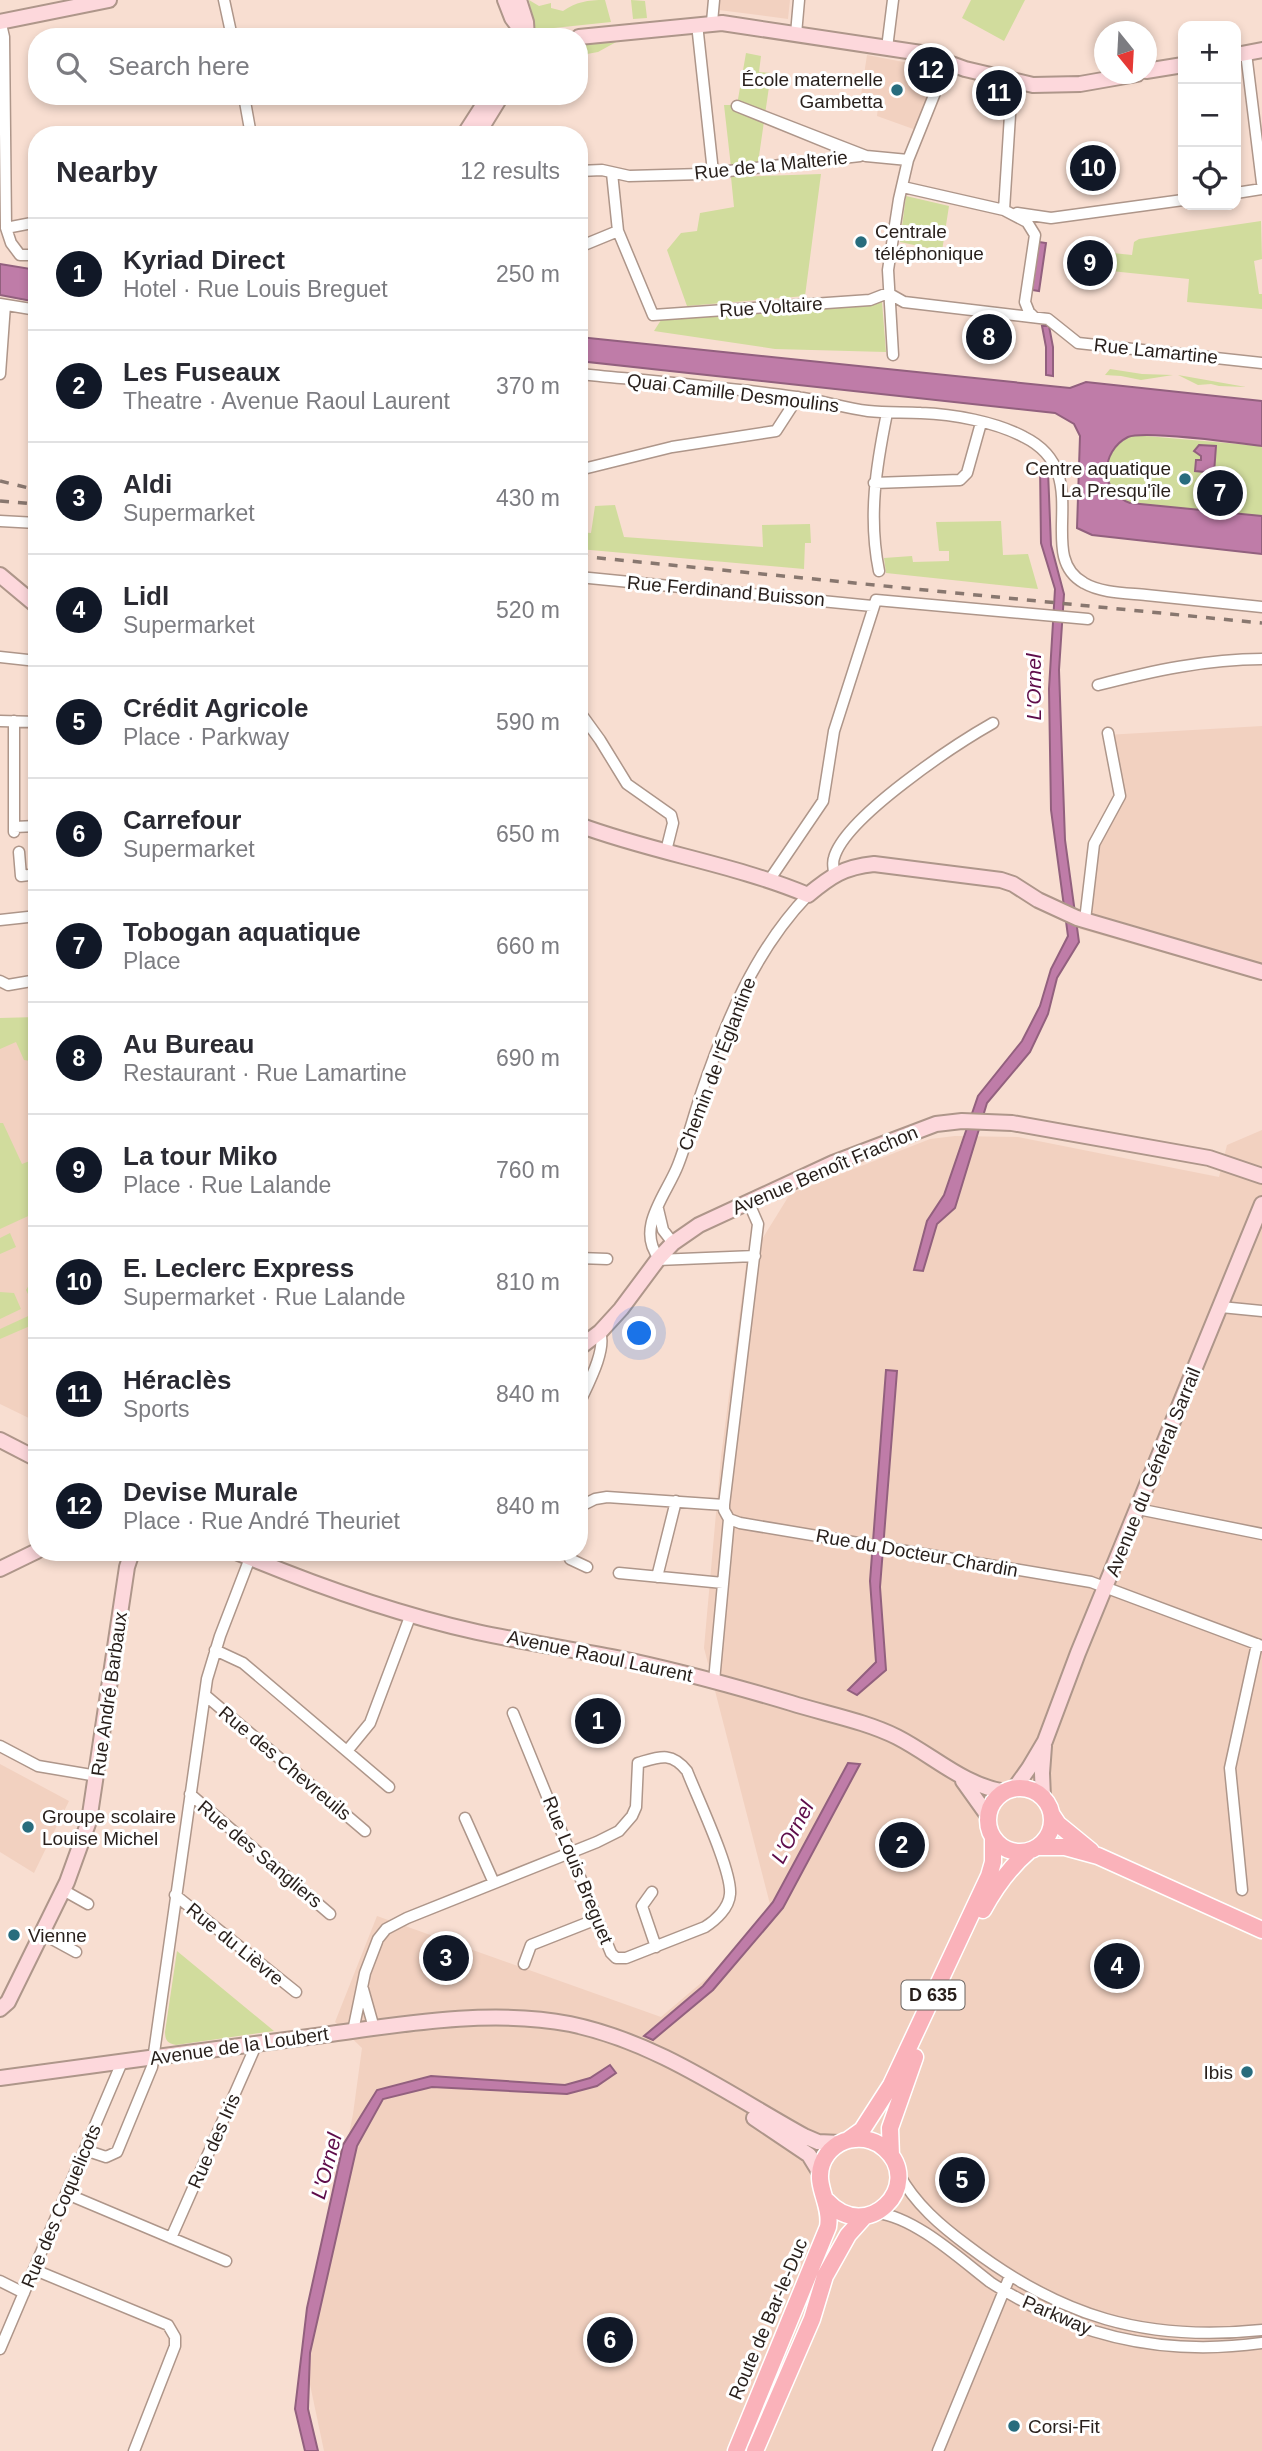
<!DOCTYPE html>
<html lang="en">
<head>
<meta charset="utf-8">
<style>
  :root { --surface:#fff; --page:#f7f7f7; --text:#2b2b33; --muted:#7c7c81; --line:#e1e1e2; --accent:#111827 }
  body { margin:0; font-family:Helvetica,sans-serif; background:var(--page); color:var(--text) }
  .controls { position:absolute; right:21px; top:21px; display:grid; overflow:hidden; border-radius:14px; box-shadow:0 4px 10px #0003 }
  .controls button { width:63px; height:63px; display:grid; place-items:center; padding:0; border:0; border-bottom:2px solid var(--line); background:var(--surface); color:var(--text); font:35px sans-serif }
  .compass { position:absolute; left:1094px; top:21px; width:63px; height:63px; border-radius:50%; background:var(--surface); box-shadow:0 4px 10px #0003; rotate:162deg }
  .you { position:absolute; left:640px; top:1334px; width:24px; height:24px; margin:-18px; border:5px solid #fff; border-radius:50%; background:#1a73e8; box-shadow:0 0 0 10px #1a73e833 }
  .badge { display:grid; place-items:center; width:46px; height:46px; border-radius:50%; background:var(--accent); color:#fff; font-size:23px; font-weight:700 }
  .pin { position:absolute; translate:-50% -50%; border:4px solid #fff; box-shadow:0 2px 7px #0006 }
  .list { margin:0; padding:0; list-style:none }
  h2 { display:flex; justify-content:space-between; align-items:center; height:91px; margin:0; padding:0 28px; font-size:30px }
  h2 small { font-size:23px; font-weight:400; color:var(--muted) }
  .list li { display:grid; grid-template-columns:46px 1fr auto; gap:21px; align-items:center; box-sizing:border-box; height:112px; padding:0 28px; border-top:2px solid var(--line) }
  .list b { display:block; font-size:26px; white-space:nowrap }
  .list p { margin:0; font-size:23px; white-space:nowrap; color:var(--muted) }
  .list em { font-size:23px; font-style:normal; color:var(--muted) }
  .icon { flex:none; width:38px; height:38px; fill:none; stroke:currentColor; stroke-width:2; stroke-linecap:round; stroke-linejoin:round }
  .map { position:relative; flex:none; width:1262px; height:2451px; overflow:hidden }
  .search { position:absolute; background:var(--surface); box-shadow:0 4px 10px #0003; left:28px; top:28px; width:560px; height:77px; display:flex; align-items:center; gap:18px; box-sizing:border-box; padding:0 24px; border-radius:28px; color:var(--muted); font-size:26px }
  .panel { position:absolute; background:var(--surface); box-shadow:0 4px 10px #0003; left:28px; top:126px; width:560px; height:1435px; border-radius:28px }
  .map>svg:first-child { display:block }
  .built { fill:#f2d1c0 }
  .green { fill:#d1dc9d }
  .water { fill:#bf7ca8; stroke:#92607e; stroke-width:2 }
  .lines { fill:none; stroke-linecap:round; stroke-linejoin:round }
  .street-casing { stroke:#ae968a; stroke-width:13 }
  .secondary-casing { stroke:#ae968a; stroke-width:18 }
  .primary-casing { stroke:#fff; stroke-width:19 }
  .street { stroke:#fff; stroke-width:10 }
  .secondary { stroke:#fdd8dc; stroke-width:14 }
  .primary { stroke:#fab2ba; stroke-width:16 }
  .rail { stroke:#88776f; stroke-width:3.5; stroke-dasharray:9 9; stroke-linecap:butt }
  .poi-dot { fill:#286c7d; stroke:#fff; stroke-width:2.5 }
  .labels { text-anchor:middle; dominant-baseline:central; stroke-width:6; stroke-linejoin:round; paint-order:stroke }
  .shield { fill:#fff; stroke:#68625f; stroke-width:2 }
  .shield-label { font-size:18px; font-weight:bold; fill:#281f1b }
  .poi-label { font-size:19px; fill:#281f1b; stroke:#fff; text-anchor:start }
  .street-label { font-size:19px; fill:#281f1b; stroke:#fff }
  .water-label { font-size:21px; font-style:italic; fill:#5e0c4a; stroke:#fff }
</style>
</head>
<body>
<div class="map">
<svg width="1262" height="2451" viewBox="0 0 1262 2451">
  <rect width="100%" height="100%" fill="#f8ded1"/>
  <path class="built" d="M720,0H790L788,19L719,10Z
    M867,55L940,69L916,130L877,116L879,98L861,95Z
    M1262,726V981L1080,929L1093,842L1117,793L1106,735Z
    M37,1018V1422L0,1404V1019Z
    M1262,1130V2451H324L304,2356L353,2114L362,2048L335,2022L377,1916L661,2017L721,1966L772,1912L704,1648L721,1457L746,1265L790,1194L930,1139L955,1136L1018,1137L1219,1177L1227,1145Z
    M0,1764L69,1801L34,1873L0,1852Z"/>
  <path class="green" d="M529,0L539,6L551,3V8L563,11C576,2 587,0 605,0L611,22L535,30Z
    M631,0L645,1L647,18L633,19Z
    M971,0H1025L1004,41L962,18Z
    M614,40L618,41L598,52L587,54L588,62H584L583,44Z
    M746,53L761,56L759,72L771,73L758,163L731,167L724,105H737Z
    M821,174L805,296L687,306L667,250L681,233L697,231L700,213L734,207L731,177Z
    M906,196L949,206L942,251L900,242Z
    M1261,221L1262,259L1254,261L1259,294H1262V309L1187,302L1189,279L1101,270L1103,252L1132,255L1134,242L1139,239Z
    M882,302L886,352L775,349L654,331L661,320Z
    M1110,369L1142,374L1173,375L1141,380L1121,376L1105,375Z
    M1178,375L1246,387L1219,386L1211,384L1198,385Z
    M1134,435L1262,446V516L1130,503C1094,489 1101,448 1134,435Z
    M615,505L624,537L763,547L762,525L810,524L811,543H805L804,569L579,549V532L591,533L595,506Z
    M1001,521L1003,555L1028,554L1038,589L886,573L884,558L912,556L913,562L949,561V551H939L936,522Z
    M37,1017V1062L24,1060L16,1042L0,1049V1018Z
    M0,1123H3L22,1164L37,1158V1212L0,1229Z
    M10,1233L16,1247L0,1254V1238Z
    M37,1240V1302L33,1304L26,1290C37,1273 38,1261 30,1243Z
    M0,1292L14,1293L21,1309L0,1319Z
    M37,1312V1323L0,1339V1329Z
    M177,1951L274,2031L176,2045C168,2043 165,2041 165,2032Z"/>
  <path class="water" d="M1039,242L1046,243L1039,291L1032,290Z
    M0,264L37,270V302L0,295Z
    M1042,326H1049L1053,347V376L1046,375V347Z
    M579,337L1070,388L1086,382L1262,401V446C1239,443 1144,430 1128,437C1100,451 1099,492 1130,503L1262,516V554L1092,535L1077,528L1080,436L1074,424L1055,413L579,361Z
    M1199,445L1216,446L1214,473L1195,471L1196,460H1201V456L1194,451Z
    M1040,464L1048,471L1051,545L1064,594L1059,670L1065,840L1079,942L1057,978L1048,1014L1030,1052L987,1103L955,1208L937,1224L923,1271L914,1270L927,1221L944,1195L978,1096L1022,1041L1040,1006L1051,969L1068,936L1051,810L1049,689L1055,589L1041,543Z
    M886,1370L897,1371L880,1587L886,1670L857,1695L848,1690L876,1662L870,1581Z
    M848,1763L860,1764L783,1908L713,1990L653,2040L644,2036L703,1986L773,1902Z
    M610,2065L616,2073L597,2086L567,2094L432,2087L383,2099L357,2146L310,2353L308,2409L318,2451H305L295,2409L307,2308L343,2145L377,2090L431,2076L565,2085L590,2078Z"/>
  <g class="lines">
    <defs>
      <path id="street" d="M224,0L232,37
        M0,20L4,37L6,228L11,243L20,255H37
        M712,22L714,0
        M697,24L713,172
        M796,34L799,0
        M887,48L893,0
        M1246,53L1262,183
        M1021,83L1011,99L1004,210L1027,222L1035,235L1025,302L1029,312L1034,317
        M244,96L251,135
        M579,171L602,170L629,176L702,174L860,156L737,106L866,156L908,160
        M612,173L618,231L653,315L870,300L888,293L904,302L1048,319L1078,343L1262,363
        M903,187L1004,210
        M1236,193L1262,189
        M1017,213L1051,218L1183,200
        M6,228L37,222
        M579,247L618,231
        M0,304L37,310
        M893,355L888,270L899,199L908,160L947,63
        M0,374L5,305
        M579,374C651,381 724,387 796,397C820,400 844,408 868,411C886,413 903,412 921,413C953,414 996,422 1024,437C1097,473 1033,555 1084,583C1101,593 1126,593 1146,595C1185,599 1223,603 1262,607
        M579,470L672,447L776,431L798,397
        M874,483L960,480L967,473L981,423
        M0,521L37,523
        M879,571C868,517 876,467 887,413
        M579,577L872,606
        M0,657L37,661
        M1098,685C1152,671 1207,659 1262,659
        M579,711L600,740L627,784L671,815L673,823L666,851
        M0,721L37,722
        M14,827L37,826
        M14,832V721
        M19,852L21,876L37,874
        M834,874C834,868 832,863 834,858C845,817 956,744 993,723
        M770,879L823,801L834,731L876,600L1088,619
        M0,920L37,916
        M1085,920L1094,844L1120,796L1108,733
        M0,981L8,985L37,980
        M658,1209L663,1230L673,1243
        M579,1258L607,1259
        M659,1258C635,1228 667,1194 678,1165C687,1142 693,1118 701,1094C725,1023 755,950 808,895
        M657,1260L755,1256
        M1221,1307L1262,1311
        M579,1404C587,1386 607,1350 600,1332
        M579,1507L595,1499L607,1497L724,1505
        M1138,1509L1262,1534
        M729,1519L740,1523L1091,1582L1262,1646
        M729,1519L724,1510V1505L758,1224L748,1201
        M568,1552L570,1559L587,1567
        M619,1573L723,1583
        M657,1577L676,1501
        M215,1650L243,1663L389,1787
        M714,1681L729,1519
        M205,1695L365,1831
        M0,1746L38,1766L97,1776
        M347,1751L370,1723L411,1614
        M190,1794L330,1914
        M465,1818L494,1883
        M63,1890L88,1904
        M1242,1890L1230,1768L1257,1644
        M652,1892L642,1906L656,1947
        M175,1895L296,1992
        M43,1934L76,1952
        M524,1964L531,1945L597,1919
        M363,1989L374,2028
        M353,2031L365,1973L378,1939L386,1929L407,1918L597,1842L619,1831L632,1816L636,1807L638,1763C659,1757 671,1751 687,1771C697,1797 732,1870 730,1894C729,1908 716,1920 705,1927L626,1958H616L611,1953L513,1713
        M85,2150L106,2157L117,2152L152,2067L207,1679L220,1636L250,1558
        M899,2174C915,2204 941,2226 968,2246C1061,2317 1145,2342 1262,2330
        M67,2194L226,2261
        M877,2213C915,2217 960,2259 990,2282C1003,2291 1018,2298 1032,2306C1104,2343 1183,2354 1262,2343
        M171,2238L257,2043
        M35,2270L168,2325L175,2337V2346L134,2451
        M0,2281L24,2293
        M0,2349L122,2062
        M938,2451L1010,2276"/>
      <path id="secondary" d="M505,0L512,18L526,37
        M519,0L526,22L527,37
        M0,22L109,0
        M579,37L722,23L921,53L965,69L1033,85L1080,84L1137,74
        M1236,55L1262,50
        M1146,71L1183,65
        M464,135L489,96
        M477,135L501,96
        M0,575L37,606
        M579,825C654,853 734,864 808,895C831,876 844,867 874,864L1001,880L1013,884L1038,900L1077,918L1262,972
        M579,1348L600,1332L621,1309L659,1258L673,1243L699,1225L833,1163L936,1124L962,1121L1012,1123L1209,1158L1262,1176
        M0,1440L37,1459
        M236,1552C312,1584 396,1614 477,1632C523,1642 571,1649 617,1658C676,1670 734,1686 791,1703C826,1714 865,1721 897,1737C934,1756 963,1785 1005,1792
        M0,1569L37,1551
        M963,1781L988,1816
        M1014,1789L1029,1768L1045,1741L1078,1653L1262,1204
        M1043,1798L1042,1773L1044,1746
        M0,2009L8,2002L67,1882L89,1821L127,1567L132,1552
        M0,2078C105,2064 211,2049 316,2036C397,2025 489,2008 570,2024C657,2042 728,2094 804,2136L818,2142L840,2143
        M754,2118L809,2155L820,2173"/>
      <path id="primary" d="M988 1820a32 32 0 1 1 64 0a32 32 0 1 1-64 0Z
        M1052,1815L1058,1824L1091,1851
        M1038,1847H1065L1098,1856L1262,1930
        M983,1910C995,1888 1009,1868 1029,1851
        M848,2140L862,2130L891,2085L989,1876L993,1862V1838
        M891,2156L890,2128L915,2057
        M736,2451L828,2227C832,2204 814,2186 822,2164C827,2150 840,2140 855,2139C865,2138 877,2141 885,2149C925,2185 867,2245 827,2201
        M755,2451L812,2319L825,2276L848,2235L865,2216"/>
    </defs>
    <use href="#street" class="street-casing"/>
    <use href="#secondary" class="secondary-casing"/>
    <use href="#primary" class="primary-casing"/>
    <use href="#street" class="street"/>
    <use href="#secondary" class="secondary"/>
    <use href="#primary" class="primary"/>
    <path class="rail" d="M0,481L37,490
      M0,501L37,504
      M579,556L1262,623"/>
  </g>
  <g class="poi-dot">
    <circle cx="897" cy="90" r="7"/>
    <circle cx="861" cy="242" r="7"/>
    <circle cx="1185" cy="479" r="7"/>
    <circle cx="28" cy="1827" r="7"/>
    <circle cx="14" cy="1935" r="7"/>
    <circle cx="1247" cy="2072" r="7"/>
    <circle cx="1014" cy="2426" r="7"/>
  </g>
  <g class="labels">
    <rect class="shield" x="901.5" y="1980.5" width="63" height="29" rx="5"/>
    <g class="shield-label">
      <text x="933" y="1995">D 635</text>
    </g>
    <g class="poi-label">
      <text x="883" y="79" text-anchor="end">École maternelle<tspan x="883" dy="22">Gambetta</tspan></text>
      <text x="875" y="231">Centrale<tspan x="875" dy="22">téléphonique</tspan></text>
      <text x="1171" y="468" text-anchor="end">Centre aquatique<tspan x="1171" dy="22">La Presqu'île</tspan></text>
      <text x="42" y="1816">Groupe scolaire<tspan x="42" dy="22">Louise Michel</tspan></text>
      <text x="28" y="1935">Vienne</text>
      <text x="1233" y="2072" text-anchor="end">Ibis</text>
      <text x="1028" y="2426">Corsi-Fit</text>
    </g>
    <g class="street-label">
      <text transform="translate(771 165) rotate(-6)">Rue de la Malterie</text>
      <text transform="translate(771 307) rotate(-4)">Rue Voltaire</text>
      <text transform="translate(1156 351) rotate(6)">Rue Lamartine</text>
      <text transform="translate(733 393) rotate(7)">Quai Camille Desmoulins</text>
      <text transform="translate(726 591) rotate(5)">Rue Ferdinand Buisson</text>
      <text transform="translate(717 1064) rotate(-69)">Chemin de l'Églantine</text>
      <text transform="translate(825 1170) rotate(-23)">Avenue Benoît Frachon</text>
      <text transform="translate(1153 1472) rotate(-68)">Avenue du Général Sarrail</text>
      <text transform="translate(917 1553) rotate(10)">Rue du Docteur Chardin</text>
      <text transform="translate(600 1656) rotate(12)">Avenue Raoul Laurent</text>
      <text transform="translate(109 1694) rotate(-82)">Rue André Barbaux</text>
      <text transform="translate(285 1763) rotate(40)">Rue des Chevreuils</text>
      <text transform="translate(260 1854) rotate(40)">Rue des Sangliers</text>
      <text transform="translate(578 1870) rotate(68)">Rue Louis Breguet</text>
      <text transform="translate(235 1944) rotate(39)">Rue du Lièvre</text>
      <text transform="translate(239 2046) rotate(-8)">Avenue de la Loubert</text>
      <text transform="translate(214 2141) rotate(-66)">Rue des Iris</text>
      <text transform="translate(61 2206) rotate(-67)">Rue des Coquelicots</text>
      <text transform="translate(1057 2315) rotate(23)">Parkway</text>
      <text transform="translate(768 2319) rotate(-67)">Route de Bar-le-Duc</text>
    </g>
    <g class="water-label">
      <text transform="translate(1033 687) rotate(-90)">L'Ornel</text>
      <text transform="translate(792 1832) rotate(-62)">L'Ornel</text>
      <text transform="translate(326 2166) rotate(-75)">L'Ornel</text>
    </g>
  </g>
</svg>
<div class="controls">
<button>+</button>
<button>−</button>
<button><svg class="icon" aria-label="locate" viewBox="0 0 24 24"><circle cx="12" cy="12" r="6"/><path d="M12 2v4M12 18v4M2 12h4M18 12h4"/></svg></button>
</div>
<svg class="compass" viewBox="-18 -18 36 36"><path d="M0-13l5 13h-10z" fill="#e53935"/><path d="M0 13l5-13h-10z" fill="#7c7c81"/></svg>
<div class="you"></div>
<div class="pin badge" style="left:598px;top:1721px">1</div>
<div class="pin badge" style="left:902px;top:1845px">2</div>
<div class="pin badge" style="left:446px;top:1958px">3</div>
<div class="pin badge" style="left:1117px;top:1966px">4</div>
<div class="pin badge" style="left:962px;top:2180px">5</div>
<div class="pin badge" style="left:610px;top:2340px">6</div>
<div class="pin badge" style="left:1220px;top:493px">7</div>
<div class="pin badge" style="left:989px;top:337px">8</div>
<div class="pin badge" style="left:1090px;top:263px">9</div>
<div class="pin badge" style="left:1093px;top:168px">10</div>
<div class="pin badge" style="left:999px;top:93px">11</div>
<div class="pin badge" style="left:931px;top:70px">12</div>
<div class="search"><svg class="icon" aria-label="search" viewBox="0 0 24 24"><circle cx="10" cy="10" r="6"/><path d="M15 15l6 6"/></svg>Search here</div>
<section class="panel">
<h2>Nearby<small>12 results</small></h2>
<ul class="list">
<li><span class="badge">1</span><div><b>Kyriad Direct</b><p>Hotel · Rue Louis Breguet</p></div><em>250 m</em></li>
<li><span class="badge">2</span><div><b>Les Fuseaux</b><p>Theatre · Avenue Raoul Laurent</p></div><em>370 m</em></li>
<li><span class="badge">3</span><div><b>Aldi</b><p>Supermarket</p></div><em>430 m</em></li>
<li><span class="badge">4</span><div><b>Lidl</b><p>Supermarket</p></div><em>520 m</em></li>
<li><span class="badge">5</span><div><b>Crédit Agricole</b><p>Place · Parkway</p></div><em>590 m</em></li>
<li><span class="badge">6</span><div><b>Carrefour</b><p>Supermarket</p></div><em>650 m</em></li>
<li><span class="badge">7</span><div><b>Tobogan aquatique</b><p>Place</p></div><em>660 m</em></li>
<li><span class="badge">8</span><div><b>Au Bureau</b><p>Restaurant · Rue Lamartine</p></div><em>690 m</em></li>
<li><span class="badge">9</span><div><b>La tour Miko</b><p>Place · Rue Lalande</p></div><em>760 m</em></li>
<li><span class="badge">10</span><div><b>E. Leclerc Express</b><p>Supermarket · Rue Lalande</p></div><em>810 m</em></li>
<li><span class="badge">11</span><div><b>Héraclès</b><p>Sports</p></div><em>840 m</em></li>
<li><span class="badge">12</span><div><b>Devise Murale</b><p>Place · Rue André Theuriet</p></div><em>840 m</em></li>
</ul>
</section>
</div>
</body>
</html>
